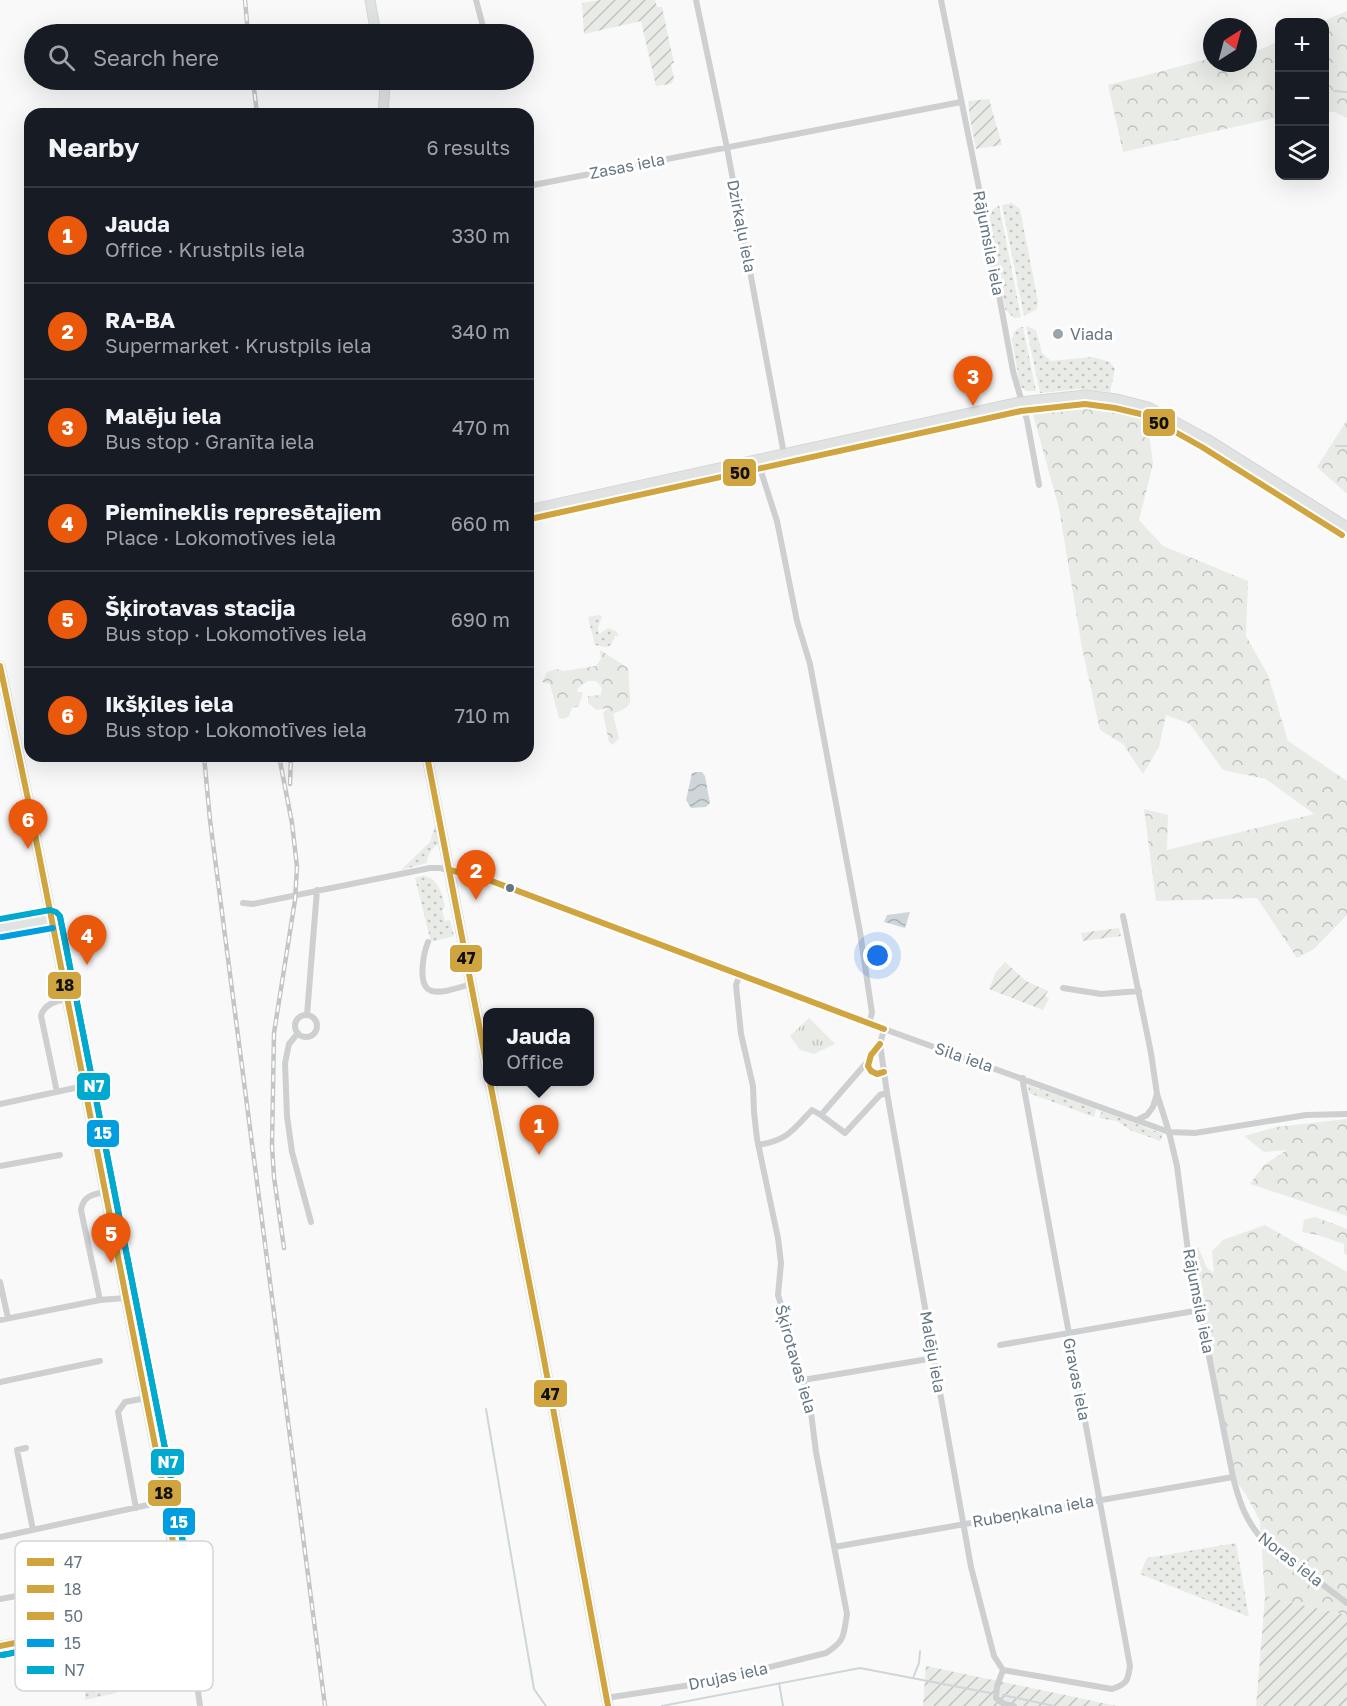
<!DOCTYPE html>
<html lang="en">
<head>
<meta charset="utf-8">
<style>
  :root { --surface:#171b24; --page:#242831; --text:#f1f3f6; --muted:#9ea1a6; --line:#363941; --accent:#ea580c }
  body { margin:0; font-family:"Golos Text",sans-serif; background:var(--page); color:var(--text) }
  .controls { position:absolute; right:18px; top:18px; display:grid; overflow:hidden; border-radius:12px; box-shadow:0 6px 24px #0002 }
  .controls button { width:54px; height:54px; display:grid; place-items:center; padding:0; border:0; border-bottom:2px solid var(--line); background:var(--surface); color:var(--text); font:30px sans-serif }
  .compass { position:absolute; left:1203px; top:18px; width:54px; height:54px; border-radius:50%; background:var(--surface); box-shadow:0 6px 24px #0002; rotate:36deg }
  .you { position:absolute; left:878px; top:956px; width:21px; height:21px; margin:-15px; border:4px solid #fff; border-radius:50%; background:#1a73e8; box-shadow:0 0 0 9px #1a73e833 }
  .badge { display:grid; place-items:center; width:39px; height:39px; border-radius:50%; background:var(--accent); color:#fff; font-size:20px; font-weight:700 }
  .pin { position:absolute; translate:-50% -50px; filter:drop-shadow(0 2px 3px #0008) }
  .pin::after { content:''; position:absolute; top:32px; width:21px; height:18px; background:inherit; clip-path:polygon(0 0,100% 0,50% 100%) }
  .popup { position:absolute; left:483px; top:1008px; width:111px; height:78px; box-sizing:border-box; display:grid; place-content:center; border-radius:12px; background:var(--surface); filter:drop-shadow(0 2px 4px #0005); font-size:20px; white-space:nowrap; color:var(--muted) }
  .popup b { font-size:22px; color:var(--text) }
  .popup::after { content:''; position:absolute; left:50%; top:100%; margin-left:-12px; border:12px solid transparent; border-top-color:var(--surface) }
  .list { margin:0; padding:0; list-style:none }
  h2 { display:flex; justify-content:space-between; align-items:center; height:78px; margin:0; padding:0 24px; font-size:26px }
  h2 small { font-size:20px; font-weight:400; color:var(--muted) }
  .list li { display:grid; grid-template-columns:39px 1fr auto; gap:18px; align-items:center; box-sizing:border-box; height:96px; padding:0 24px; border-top:2px solid var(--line) }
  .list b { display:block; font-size:22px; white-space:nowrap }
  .list p { margin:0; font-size:20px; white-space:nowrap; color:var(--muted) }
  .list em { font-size:20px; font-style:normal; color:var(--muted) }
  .icon { flex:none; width:33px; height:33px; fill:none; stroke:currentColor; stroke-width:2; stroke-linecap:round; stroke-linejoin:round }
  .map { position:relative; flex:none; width:1347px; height:1706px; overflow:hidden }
  .search { position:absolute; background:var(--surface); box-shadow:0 6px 24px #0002; left:24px; top:24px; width:510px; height:66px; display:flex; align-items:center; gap:15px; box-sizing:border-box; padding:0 21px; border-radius:33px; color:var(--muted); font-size:22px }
  .panel { position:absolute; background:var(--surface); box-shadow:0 6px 24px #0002; left:24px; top:108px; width:510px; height:654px; border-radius:18px }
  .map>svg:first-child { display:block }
  .grass { fill:url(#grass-dots) }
  .forest { fill:url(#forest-crowns) }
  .park { fill:url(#park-tufts) }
  .garden { fill:url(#garden-furrows) }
  .water { fill:url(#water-waves) }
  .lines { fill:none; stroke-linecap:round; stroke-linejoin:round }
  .stream { stroke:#ced6d9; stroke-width:2 }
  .secondary-casing { stroke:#d5d6d7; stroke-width:11 }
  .street { stroke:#cecfd0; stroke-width:6 }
  .secondary { stroke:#e1e2e2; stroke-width:9 }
  .rail-casing { stroke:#c3c5c6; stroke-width:4.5 }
  .rail { stroke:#fff; stroke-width:2; stroke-dasharray:7; stroke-linecap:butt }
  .bus-1-casing { stroke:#fff; stroke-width:10 }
  .bus-2-casing { stroke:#fff; stroke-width:10 }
  .bus-3-casing { stroke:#fff; stroke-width:10 }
  .bus-4-casing { stroke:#fff; stroke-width:10 }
  .bus-5-casing { stroke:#fff; stroke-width:10 }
  .bus-1 { stroke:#d0a43e; stroke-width:6 }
  .bus-2 { stroke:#d0a43e; stroke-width:6 }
  .bus-3 { stroke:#d0a43e; stroke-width:6 }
  .bus-4 { stroke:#009de0; stroke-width:6 }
  .bus-5 { stroke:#00a9ce; stroke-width:6 }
  .poi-dot { fill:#99a4ac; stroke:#fff; stroke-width:2 }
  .bus-dot { fill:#657683; stroke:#fff; stroke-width:2 }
  .labels { text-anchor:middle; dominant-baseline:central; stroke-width:6; stroke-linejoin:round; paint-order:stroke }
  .street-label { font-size:16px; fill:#657683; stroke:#fff }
  .poi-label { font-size:16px; fill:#657683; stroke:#fff; text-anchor:start }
  .key { fill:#fff; stroke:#d1d6da; stroke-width:1.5 }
  .key-label { font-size:16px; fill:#657683 }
  .line-badge { stroke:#fff; stroke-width:2 }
  .badge-label { font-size:16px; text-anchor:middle; font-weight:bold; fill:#fff }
  .pale-badge-label { font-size:16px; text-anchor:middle; font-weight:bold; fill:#111 }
</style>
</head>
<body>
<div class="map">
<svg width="1347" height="1706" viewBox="0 0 1347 1706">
  <defs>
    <pattern id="grass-dots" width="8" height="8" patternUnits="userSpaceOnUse" patternTransform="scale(1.5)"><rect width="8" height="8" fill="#e8ebe6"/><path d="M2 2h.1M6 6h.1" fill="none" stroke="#c0c3c0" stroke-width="1.8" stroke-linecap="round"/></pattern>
    <pattern id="forest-crowns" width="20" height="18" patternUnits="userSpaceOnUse" patternTransform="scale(1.5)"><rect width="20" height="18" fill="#e8ebe6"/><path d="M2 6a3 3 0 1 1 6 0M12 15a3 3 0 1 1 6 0" fill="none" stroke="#c0c3c0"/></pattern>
    <pattern id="park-tufts" width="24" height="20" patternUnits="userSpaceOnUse" patternTransform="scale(1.5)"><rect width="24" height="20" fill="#e8ebe6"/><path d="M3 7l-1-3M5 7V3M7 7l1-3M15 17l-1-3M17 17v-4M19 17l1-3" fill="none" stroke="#c0c3c0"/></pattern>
    <pattern id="garden-furrows" width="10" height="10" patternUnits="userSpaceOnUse" patternTransform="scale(1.5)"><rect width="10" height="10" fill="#e8ebe6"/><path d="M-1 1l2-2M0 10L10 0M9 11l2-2" fill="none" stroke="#c0c3c0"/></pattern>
    <pattern id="water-waves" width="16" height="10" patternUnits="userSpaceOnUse" patternTransform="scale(1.5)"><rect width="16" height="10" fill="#ced6d9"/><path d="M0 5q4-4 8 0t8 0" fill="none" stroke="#abb2b5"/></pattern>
  </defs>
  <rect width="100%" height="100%" fill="#f9f9f9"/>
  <path class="grass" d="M1012,203L1020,209L1038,302L1037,309L1024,316L1002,205Z
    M999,205L1021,317L1014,318L1005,309L989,219L991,211Z
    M1026,326L1036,330L1042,353L1051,361L1093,357L1110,362L1115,369L1110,392L1078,389L1040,393Z
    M1020,327H1023L1036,391H1026L1020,386L1012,340L1014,332Z
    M599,615L602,616L598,628L599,634L608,628L616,631L619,636H615L611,645L606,647L595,645L588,617Z
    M435,825L439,844C432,847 427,856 427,863L401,870L430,842Z
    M423,876C439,878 442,894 445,907L442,910L445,921L450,920L454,936L431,942L415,878Z
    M1028,1085L1096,1109L1094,1117L1029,1093Z
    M1102,1111L1163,1134L1160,1141L1130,1130L1117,1121L1099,1118Z
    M176,1499L189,1575L188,1587L183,1595L181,1593L185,1569L173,1500Z
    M1236,1543L1249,1617L1140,1574L1147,1558Z
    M145,1627L148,1628L110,1640L111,1650L90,1654V1659L85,1660V1647L104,1637Z
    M86,1667L87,1689L114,1683L116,1693L85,1700V1668Z"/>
  <path class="forest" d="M1347,11V118L1335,112H1325L1324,22H1321Z
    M1279,41V117L1123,152L1108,85L1212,58V63H1248V55Z
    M1083,402L1146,412L1153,464L1139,520L1163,546L1248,581L1246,636L1268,675L1288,741L1347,781V915L1314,949L1297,958L1257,898L1156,901L1144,809L1168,815L1167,850L1314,814L1266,779L1223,770L1190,724L1166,715L1159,747L1143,774L1123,744L1100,730L1082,648L1059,508L1030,404Z
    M1347,420V494L1317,467Z
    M600,650L628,668C629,673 629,678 629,683C630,704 635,705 613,714L619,738L613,745L609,742L603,713L608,708L596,710L588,703V696L601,695L602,688L596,681H588L577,689L578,692H583L579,706L572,708L569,716L564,719L559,718L550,684L542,682L547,672L556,669L564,671L596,666L601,659Z
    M1347,1119V1216L1250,1184L1264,1165L1287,1150L1264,1152L1244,1136L1276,1127Z
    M1315,1217L1347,1229V1256L1344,1253V1244L1318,1235L1302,1232L1304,1220Z
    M1265,1225L1347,1272V1615L1265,1597L1260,1521L1245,1493L1233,1477L1188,1251L1198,1247L1207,1268L1214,1273L1212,1251L1223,1240Z"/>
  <path class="park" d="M809,1018L835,1044L814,1054L800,1050L790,1036Z"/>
  <path class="garden" d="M600,0H655L657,7H662L674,63L671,64L674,79L671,84L656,86L641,21L584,34L582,3Z
    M989,99L1002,145L976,149L970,119L968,101Z
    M1119,928L1121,936L1083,941L1081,933Z
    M1005,962L1026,981L1048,991L1045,996L1049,998L1043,1010L989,989L996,972Z
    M1265,1597L1347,1615V1706H1256Z
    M926,1666L1117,1706H923Z"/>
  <path class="water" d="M697,772H702L705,776L710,803L706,807L691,808L686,800L692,773Z
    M910,912L905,928L884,922L887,915Z"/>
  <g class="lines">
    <path class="stream" d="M1334,91L1347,92
      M1336,446H1347
      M486,1409L534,1689L546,1706
      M913,1678L919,1663L920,1651
      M779,1683L783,1706
      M1003,1695L1054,1706
      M662,1706L860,1668L990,1693"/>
    <defs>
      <path id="secondary" d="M370,0L376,34
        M383,114L385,86L384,80
        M528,510L1020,402L1085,395L1117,399L1148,407L1207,439L1347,527
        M0,666L29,804L166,1501L176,1566C174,1582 167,1599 153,1609C133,1625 102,1625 77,1630C52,1635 26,1641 0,1646
        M427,756L488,1072
        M0,928L51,919
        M490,1082L540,1338L608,1706"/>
    </defs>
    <use href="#secondary" class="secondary-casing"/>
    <path class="street" d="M476,0L485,34
      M696,0L727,148L784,454
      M941,0L982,203L1013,371L1027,420L1039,485
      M528,186L961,102
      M757,459L777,521L797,621L810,664L860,932L872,1013L869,1023
      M243,903L253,904L430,868H440L486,879L884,1029L1169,1132L1195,1133L1306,1115L1347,1114
      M1123,916L1151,1053L1157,1094L1153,1107L1147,1115L1137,1120
      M428,942C424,952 416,987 432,991C443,994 460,987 471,984
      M1063,988L1101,994L1139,991
      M307,1015L317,890
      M295 1026a11 11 0 1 1 22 0a11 11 0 1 1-22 0Z
      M884,1029L880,1044L887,1093L971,1567L994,1656L1003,1670
      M298,1033L289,1044L285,1063L287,1116L292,1152L311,1222
      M57,1092L41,1016C44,1004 56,1001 67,999
      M1157,1094L1169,1132L1177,1166L1188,1251L1233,1477C1239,1501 1245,1519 1261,1538L1347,1603
      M0,1104L84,1086
      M821,1115L868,1061
      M758,1145C788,1140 792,1131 812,1110L821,1115L845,1133L880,1095L887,1093
      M0,1166L60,1155
      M0,1282L8,1318
      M100,1300L81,1210C83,1196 93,1194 105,1192
      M0,1320L100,1300L125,1298
      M1000,1345L1200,1310
      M803,1380L934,1358
      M0,1382L100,1361
      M26,1448L17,1450L33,1530
      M136,1508L118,1412L125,1402L146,1398
      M0,1537L166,1501
      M834,1547L1233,1477
      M169,1591L181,1601L187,1611L200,1706
      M0,1599L110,1579L118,1622
      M1003,1670L1112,1689C1127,1684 1128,1681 1130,1666L1023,1083V1078
      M1003,1670L997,1686L996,1698L1004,1704L1014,1706
      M606,1698L710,1682L826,1653C846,1640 843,1636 847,1614L816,1452L809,1397L792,1352L788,1327L778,1295L781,1263L778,1238L757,1139L754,1112L753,1086L741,1034L736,985L740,974"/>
    <use href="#secondary" class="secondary"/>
    <defs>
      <path id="rail" d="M245,0L248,34
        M253,80L257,114
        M204,756L210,820L325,1706
        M279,756L292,823L297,867L295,900L274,1033L272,1146L274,1177L284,1248
        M290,784L291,756"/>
    </defs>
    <use href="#rail" class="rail-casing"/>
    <use href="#rail" class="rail"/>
    <defs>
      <path id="bus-1" d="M427,756L488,1072
        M450,870L486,879L884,1029
        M880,1044L871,1055L868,1066L871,1071L877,1074L884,1072
        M490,1082L540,1338L608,1706"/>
      <path id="bus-2" d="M0,666L29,804L166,1501C173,1548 191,1593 136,1618L0,1646"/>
      <path id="bus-3" d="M530,519L1021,411L1085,404L1115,408L1145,415L1202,447L1342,535"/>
      <path id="bus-4" d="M2,937L53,928
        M2,1655C27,1650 52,1644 78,1639C122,1631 182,1627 185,1567C186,1548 178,1519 175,1499L60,917"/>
      <path id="bus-5" d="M0,919L50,910L56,912L60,916L175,1499C178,1519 186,1548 185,1567C182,1627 122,1631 78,1639C52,1644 27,1650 2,1655"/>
    </defs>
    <use href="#bus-1" class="bus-1-casing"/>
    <use href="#bus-2" class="bus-2-casing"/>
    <use href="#bus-3" class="bus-3-casing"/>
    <use href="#bus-4" class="bus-4-casing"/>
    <use href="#bus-5" class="bus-5-casing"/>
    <use href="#bus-1" class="bus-1"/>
    <use href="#bus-2" class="bus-2"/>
    <use href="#bus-3" class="bus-3"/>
    <use href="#bus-4" class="bus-4"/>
    <use href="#bus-5" class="bus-5"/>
  </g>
  <circle class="poi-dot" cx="1058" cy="334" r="6"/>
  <circle class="bus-dot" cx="510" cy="888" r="5"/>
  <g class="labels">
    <g class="street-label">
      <text transform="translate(627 166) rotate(-11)">Zasas iela</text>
      <text transform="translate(742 226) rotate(79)">Dzirkaļu iela</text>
      <text transform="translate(989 243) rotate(79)">Rājumsila iela</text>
      <text transform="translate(964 1057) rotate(19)">Sila iela</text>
      <text transform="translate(1199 1301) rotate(79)">Rājumsila iela</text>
      <text transform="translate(933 1352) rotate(80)">Malēju iela</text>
      <text transform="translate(796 1359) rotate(74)">Šķirotavas iela</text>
      <text transform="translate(1077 1379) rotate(79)">Gravas iela</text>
      <text transform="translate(1033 1511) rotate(-10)">Rubeņkalna iela</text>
      <text transform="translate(1291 1559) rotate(38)">Noras iela</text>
      <text transform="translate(728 1676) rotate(-12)">Drujas iela</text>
    </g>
    <g class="poi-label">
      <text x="1070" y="334">Viada</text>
    </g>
  </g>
  <rect x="15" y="1541" width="198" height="150" rx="9" class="key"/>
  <rect x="27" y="1558" width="27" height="8" fill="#d0a43e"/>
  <rect x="27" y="1585" width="27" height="8" fill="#d0a43e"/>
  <rect x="27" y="1612" width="27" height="8" fill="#d0a43e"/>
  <rect x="27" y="1639" width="27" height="8" fill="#009de0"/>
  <rect x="27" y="1666" width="27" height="8" fill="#00a9ce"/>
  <g class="key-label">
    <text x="64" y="1568">47</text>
    <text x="64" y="1595">18</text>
    <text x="64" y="1622">50</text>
    <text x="64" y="1649">15</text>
    <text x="64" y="1676">N7</text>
  </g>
  <g class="line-badge">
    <rect x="1142" y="408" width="34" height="29" rx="6" fill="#d0a43e"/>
    <rect x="722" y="458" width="35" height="29" rx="6" fill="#d0a43e"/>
    <rect x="449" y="944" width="34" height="29" rx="6" fill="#d0a43e"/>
    <rect x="47" y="971" width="35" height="29" rx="6" fill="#d0a43e"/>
    <rect x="76" y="1072" width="35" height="29" rx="6" fill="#00a9ce"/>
    <rect x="86" y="1119" width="34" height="29" rx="6" fill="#009de0"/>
    <rect x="533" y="1379" width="35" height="29" rx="6" fill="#d0a43e"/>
    <rect x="150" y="1448" width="35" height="28" rx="6" fill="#00a9ce"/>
    <rect x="147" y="1479" width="35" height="28" rx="6" fill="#d0a43e"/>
    <rect x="162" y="1507" width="34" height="29" rx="6" fill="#009de0"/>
  </g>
  <g class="badge-label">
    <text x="94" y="1092">N7</text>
    <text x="103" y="1139">15</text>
    <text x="168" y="1468">N7</text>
    <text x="179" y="1528">15</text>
  </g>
  <g class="pale-badge-label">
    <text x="1159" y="429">50</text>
    <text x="740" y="479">50</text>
    <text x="466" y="964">47</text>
    <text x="65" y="991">18</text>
    <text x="550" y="1400">47</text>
    <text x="164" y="1499">18</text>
  </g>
</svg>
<div class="controls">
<button>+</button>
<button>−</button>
<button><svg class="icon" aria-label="layers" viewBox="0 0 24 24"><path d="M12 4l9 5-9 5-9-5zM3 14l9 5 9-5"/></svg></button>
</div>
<svg class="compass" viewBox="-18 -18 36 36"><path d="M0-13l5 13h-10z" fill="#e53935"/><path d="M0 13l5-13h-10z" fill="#9ea1a6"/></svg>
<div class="you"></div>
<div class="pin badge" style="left:539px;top:1155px">1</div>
<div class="popup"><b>Jauda</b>Office</div>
<div class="pin badge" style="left:476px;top:900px">2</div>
<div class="pin badge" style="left:973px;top:406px">3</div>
<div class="pin badge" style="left:87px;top:965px">4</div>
<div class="pin badge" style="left:111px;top:1263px">5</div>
<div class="pin badge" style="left:28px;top:849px">6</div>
<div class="search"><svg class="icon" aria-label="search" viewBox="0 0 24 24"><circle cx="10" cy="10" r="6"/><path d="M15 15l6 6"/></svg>Search here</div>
<section class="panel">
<h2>Nearby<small>6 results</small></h2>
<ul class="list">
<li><span class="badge">1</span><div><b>Jauda</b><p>Office · Krustpils iela</p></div><em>330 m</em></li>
<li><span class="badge">2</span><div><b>RA-BA</b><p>Supermarket · Krustpils iela</p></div><em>340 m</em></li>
<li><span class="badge">3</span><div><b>Malēju iela</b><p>Bus stop · Granīta iela</p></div><em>470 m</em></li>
<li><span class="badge">4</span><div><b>Piemineklis represētajiem</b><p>Place · Lokomotīves iela</p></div><em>660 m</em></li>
<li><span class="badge">5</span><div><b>Šķirotavas stacija</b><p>Bus stop · Lokomotīves iela</p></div><em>690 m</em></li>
<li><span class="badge">6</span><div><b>Ikšķiles iela</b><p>Bus stop · Lokomotīves iela</p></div><em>710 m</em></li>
</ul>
</section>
</div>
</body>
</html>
